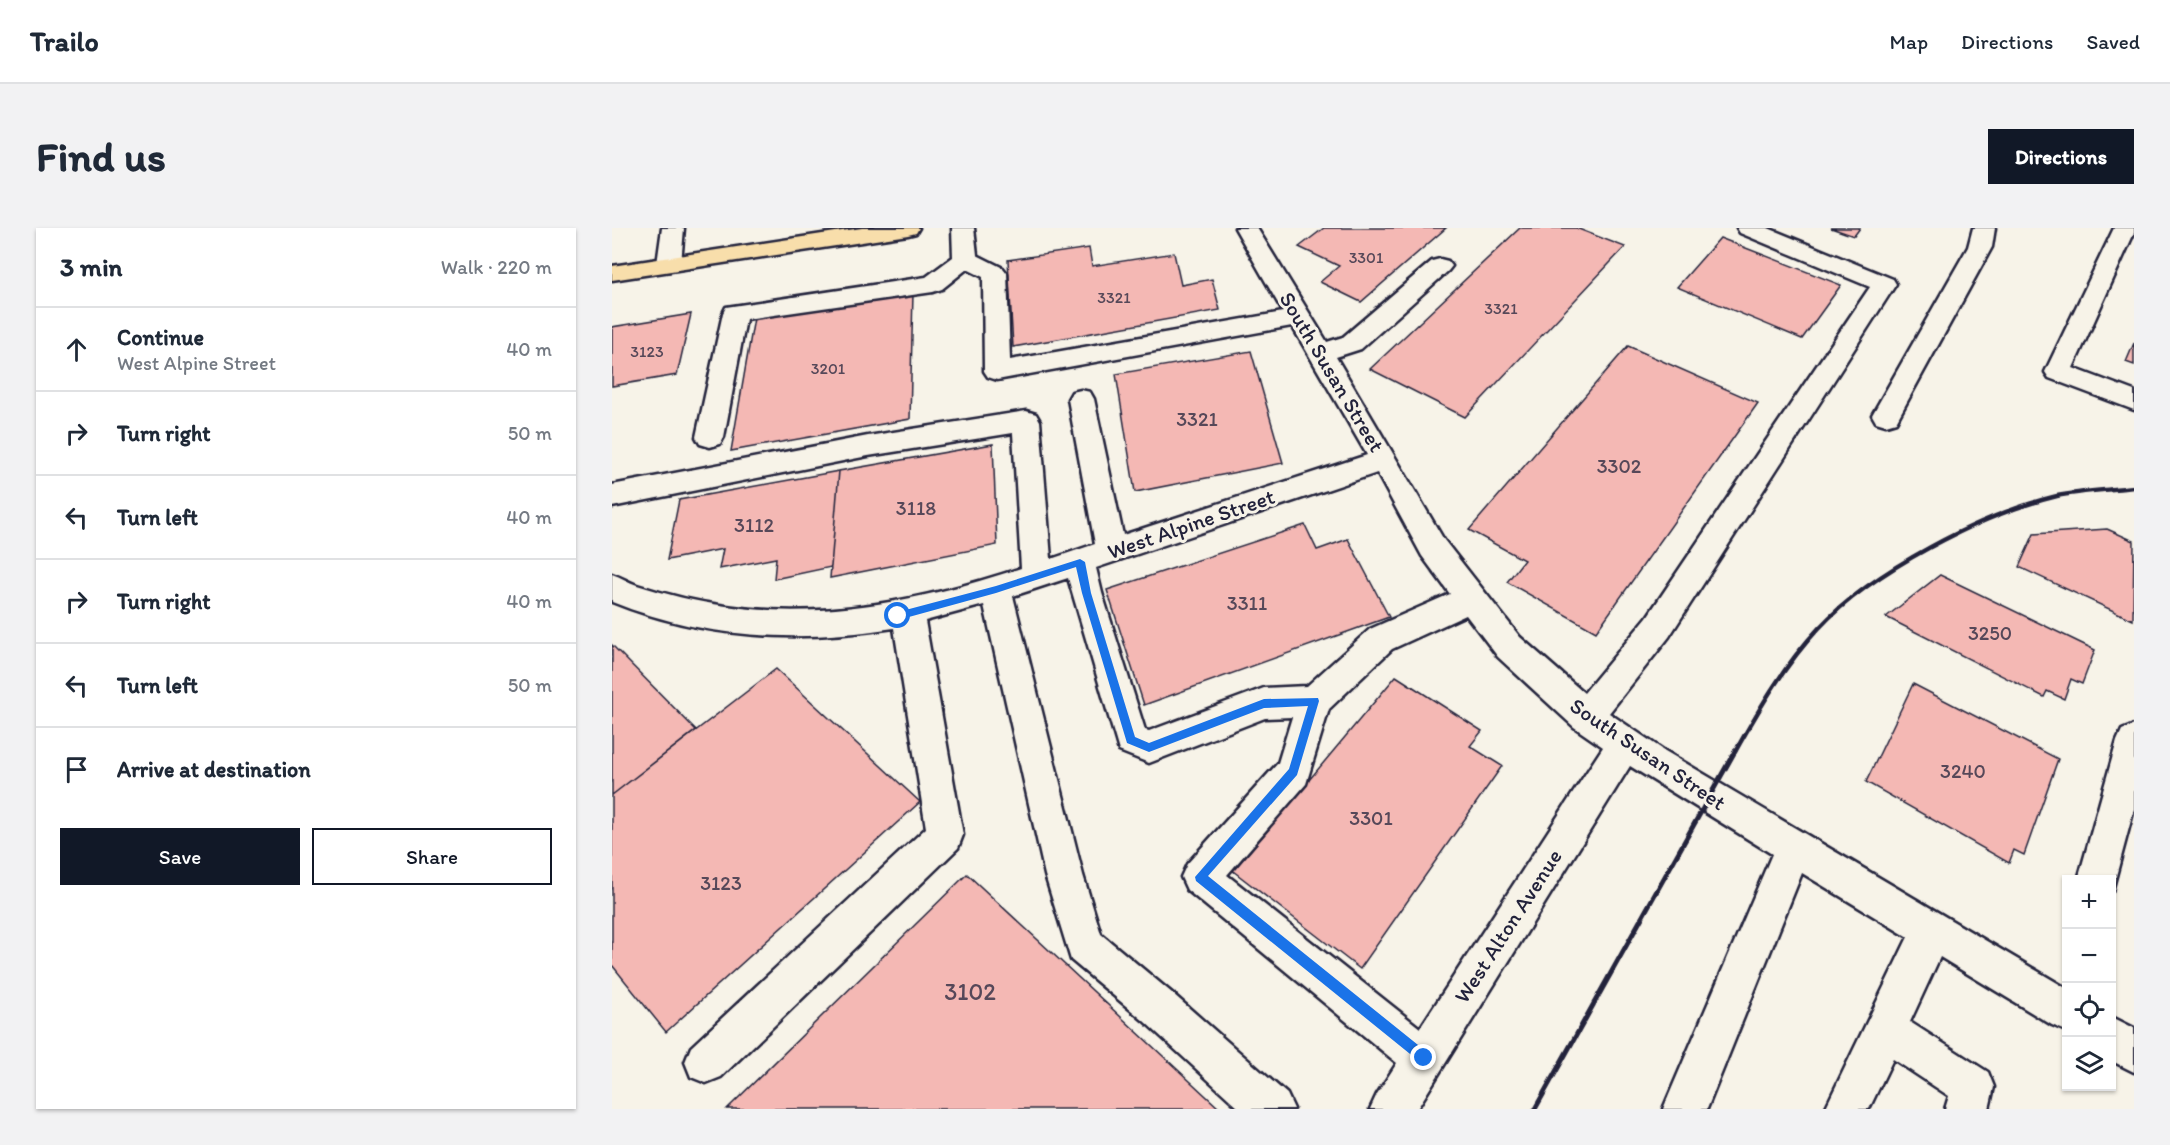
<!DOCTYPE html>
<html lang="en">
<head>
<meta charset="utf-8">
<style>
  :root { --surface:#fff; --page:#f2f2f3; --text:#1f2937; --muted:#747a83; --line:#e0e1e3; --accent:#111827 }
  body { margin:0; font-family:Itim,sans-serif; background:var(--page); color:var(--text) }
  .controls { position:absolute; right:18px; bottom:18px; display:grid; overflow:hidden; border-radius:0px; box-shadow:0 2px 4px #0004 }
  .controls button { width:54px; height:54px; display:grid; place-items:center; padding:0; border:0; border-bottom:2px solid var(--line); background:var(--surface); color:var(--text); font:30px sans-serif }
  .stop { position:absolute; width:18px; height:18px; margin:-14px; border:4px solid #1a73e8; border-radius:50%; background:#fff }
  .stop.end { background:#1a73e8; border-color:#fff; box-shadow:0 2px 6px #0008 }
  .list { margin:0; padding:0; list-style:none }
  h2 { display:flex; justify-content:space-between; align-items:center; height:78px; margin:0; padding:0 24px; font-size:26px }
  h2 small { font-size:20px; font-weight:400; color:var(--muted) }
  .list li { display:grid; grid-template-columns:39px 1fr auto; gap:18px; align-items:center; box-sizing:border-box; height:84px; padding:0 24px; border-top:2px solid var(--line) }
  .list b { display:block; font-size:22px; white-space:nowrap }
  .list p { margin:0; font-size:20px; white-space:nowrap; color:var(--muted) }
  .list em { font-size:20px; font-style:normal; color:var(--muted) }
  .actions { display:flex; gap:12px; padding:18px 24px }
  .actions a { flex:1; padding:14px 0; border:2px solid var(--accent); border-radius:0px; text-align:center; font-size:21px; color:var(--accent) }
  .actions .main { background:var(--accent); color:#fff }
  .icon { flex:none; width:33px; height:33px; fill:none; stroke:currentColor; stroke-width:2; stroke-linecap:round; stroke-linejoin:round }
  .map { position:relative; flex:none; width:1522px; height:881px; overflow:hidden; border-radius:0px }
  header { display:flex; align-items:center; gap:36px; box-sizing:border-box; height:84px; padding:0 30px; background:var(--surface); border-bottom:2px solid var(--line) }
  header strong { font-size:28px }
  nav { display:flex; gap:33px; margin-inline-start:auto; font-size:21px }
  .intro { display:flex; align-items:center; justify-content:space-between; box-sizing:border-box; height:144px; padding:0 36px }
  h1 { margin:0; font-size:42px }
  .button { padding:15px 27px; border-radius:0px; background:var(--accent); color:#fff; font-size:21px; font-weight:700 }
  main { display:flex; gap:36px; padding:0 36px }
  aside { flex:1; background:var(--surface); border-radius:0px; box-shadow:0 2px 4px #0004 }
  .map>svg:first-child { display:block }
  .building { fill:#f4b8b4; stroke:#22223b; stroke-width:1.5 }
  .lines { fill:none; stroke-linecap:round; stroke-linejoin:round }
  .minor-casing { stroke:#22223b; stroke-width:5 }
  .major-casing { stroke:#22223b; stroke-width:5 }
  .minor { fill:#f7f3e8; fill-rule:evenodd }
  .major { fill:#f8deab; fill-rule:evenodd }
  .rail-far1 { stroke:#22223b; stroke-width:4.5 }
  .rail { stroke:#22223b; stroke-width:5 }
  .route { fill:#1a73e8 }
  .labels { text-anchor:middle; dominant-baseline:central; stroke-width:6; stroke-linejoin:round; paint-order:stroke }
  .far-number-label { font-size:16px; fill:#564859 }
  .number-label { font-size:20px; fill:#564859 }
  .street-label { font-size:22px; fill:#22223b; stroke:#f7f3e8 }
  .near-number-label { font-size:24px; fill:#564859 }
</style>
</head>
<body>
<header>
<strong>Trailo</strong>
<nav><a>Map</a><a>Directions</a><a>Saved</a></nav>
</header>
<div class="intro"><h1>Find us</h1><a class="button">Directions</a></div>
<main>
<aside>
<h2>3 min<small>Walk · 220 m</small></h2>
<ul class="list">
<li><svg class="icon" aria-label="ahead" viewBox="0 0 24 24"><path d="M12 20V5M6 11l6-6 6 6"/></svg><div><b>Continue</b><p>West Alpine Street</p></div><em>40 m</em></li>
<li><svg class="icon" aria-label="right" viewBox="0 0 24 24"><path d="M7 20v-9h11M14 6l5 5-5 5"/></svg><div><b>Turn right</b></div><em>50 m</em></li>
<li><svg class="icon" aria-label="left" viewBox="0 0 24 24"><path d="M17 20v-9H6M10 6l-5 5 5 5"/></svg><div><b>Turn left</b></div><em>40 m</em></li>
<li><svg class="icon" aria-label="right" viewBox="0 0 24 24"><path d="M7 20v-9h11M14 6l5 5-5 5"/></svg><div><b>Turn right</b></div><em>40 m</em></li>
<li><svg class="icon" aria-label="left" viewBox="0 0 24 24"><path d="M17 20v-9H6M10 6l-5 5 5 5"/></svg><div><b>Turn left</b></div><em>50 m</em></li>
<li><svg class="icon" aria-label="arrive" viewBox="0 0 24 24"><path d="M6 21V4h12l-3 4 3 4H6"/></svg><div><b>Arrive at destination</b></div></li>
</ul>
<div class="actions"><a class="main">Save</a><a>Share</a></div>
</aside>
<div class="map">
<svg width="1522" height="881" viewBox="0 0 1522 881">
  <rect width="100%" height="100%" fill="#f7f3e8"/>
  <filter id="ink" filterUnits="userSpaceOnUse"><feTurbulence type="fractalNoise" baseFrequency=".0167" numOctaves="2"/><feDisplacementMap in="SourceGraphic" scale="12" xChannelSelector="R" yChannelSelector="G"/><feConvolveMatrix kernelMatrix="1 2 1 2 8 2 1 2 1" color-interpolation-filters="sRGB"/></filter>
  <g filter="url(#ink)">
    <path class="building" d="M712,0H834L749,74L708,54L727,38L687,19Z
      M908,0H964L1013,19L853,189L758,141Z
      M1219,0H1248L1242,8Z
      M1108,10L1229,57L1190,111L1065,59Z
      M477,20L480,38L562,25L569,57L600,51L608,82L401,119L396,32Z
      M301,65L298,191L119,223L142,90Z
      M79,86L65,147L0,158V99Z
      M1522,115V137L1514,134Z
      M1016,118L1146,175L984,404L895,354L912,332L857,302Z
      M639,123L671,235L523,264L504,146Z
      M381,216L385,317L218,350L227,243Z
      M227,243L219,339L162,351L164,330L107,341L111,321L55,332L67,272Z
      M693,297L705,322L736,311L777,389L532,477L495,362Z
      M1495,301L1522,313L1521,392L1407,339L1422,306Z
      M1328,347L1483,422L1470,456L1459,451L1452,471L1435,463L1432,469L1274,389Z
      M0,417L84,502L0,567Z
      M164,441L308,574L54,804L0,737V567Z
      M784,448L870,503L858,518L890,538L748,741L621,643Z
      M1301,456L1446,531L1412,627L1402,622L1397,635L1254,554Z
      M355,646L608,881H115Z"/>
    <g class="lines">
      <defs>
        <path id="minor" d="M50,0H72L69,36L65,41L57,43L49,41L45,36Z
          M340,0H362L365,27L391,40L395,45L398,132L671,84L623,0H645L715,114L731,109L820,33L828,31L836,33L840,38L836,43L749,121L724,129L832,312L908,409L972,465L1035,389L1258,59L1128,5L1125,0H1156L1281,51L1284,56L1057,409L997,485L1053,523L1454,760V803L1440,797L1328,729L1298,794L1376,844L1382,859L1377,881H1333L1337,868L1281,831L1257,881H1213L1296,709L1190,645L1095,881H1051L1160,626L1018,538L805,881H758L765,866L785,835L575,662L569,649L575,636L666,535L680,489L653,490L537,535L507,523L456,350L401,368L471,647L489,706L560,765L675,866L682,881H628L532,793L459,732L433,647L372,377L313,393L351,607L346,620L109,849L94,855L79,849L73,834L79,819L314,600L282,400C185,415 92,411 0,374V346C9,349 16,354 25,357C53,366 85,374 114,378C213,393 315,371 409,340L401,205L256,228L0,279V257L256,208L414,183L424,186L428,193L439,331L483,316L456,171L460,164L469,162L478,164L482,171L511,307L755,227L680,98L385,152L376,149L372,143L371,49L355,41L330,61L321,64L134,91L112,209L108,216L98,219L88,216L84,209L111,85L114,79L314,49L341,29ZM765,245L810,328L838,366L758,401L695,458L652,460L537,503L533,502L490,365L484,340ZM854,387L886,429L962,499L991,519L808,800L615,647L694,556L717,481L780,421Z
          M1361,0H1383L1380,19L1284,194L1274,197L1264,194L1260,187L1356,19Z
          M1502,0H1522V5L1461,140L1522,163V182L1437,150L1433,144Z
          M1522,497V581L1500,663V652H1466L1505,513L1510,502Z
          M1500,789L1522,800V844L1500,833Z"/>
        <path id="major" d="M250,0H307L304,5L296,7L0,52V38Z"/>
      </defs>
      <use href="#minor" class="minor-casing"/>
      <use href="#major" class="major-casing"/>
      <use href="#minor" class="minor"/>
      <use href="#major" class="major"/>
      <path class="rail-far1" d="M1123,524C1147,481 1173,436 1207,400C1260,343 1370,286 1445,268C1470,263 1497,262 1522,259"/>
      <path class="rail" d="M923,881L1123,523"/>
    </g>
  </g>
  <path class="route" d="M468,331L473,334L479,365L523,509L537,515L652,471L706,470L707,473L685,547L596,648L816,825L818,830L816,834L812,836L808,834L584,653L583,649L677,541L696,478L652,480L537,524L515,515L470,365L464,339L384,365L286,392L281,388L286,384L384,358Z"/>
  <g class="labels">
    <g class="far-number-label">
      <text x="754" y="29">3301</text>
      <text x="502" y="69">3321</text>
      <text x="889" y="80">3321</text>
      <text x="35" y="123">3123</text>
      <text x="216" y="140">3201</text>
    </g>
    <g class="number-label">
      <text x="585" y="191">3321</text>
      <text x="1007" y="238">3302</text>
      <text x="304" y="280">3118</text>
      <text x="142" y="297">3112</text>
      <text x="635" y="375">3311</text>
      <text x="1378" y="405">3250</text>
      <text x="1351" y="543">3240</text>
      <text x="759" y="590">3301</text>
      <text x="109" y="655">3123</text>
    </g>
    <g class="street-label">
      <text transform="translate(720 144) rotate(59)">South Susan Street</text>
      <text transform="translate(579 296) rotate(-19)">West Alpine Street</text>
      <text transform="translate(1036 526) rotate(34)">South Susan Street</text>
      <text transform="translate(896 698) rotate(-57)">West Alton Avenue</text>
    </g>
    <g class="near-number-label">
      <text x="358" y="763">3102</text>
    </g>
  </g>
</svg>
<div class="controls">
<button>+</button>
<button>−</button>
<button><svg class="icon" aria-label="locate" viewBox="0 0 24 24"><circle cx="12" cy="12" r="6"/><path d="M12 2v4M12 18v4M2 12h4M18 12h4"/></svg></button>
<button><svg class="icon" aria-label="layers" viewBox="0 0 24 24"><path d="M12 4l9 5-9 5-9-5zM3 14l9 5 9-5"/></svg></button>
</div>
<div class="stop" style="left:286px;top:388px"></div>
<div class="stop end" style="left:812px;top:830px"></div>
</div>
</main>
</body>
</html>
